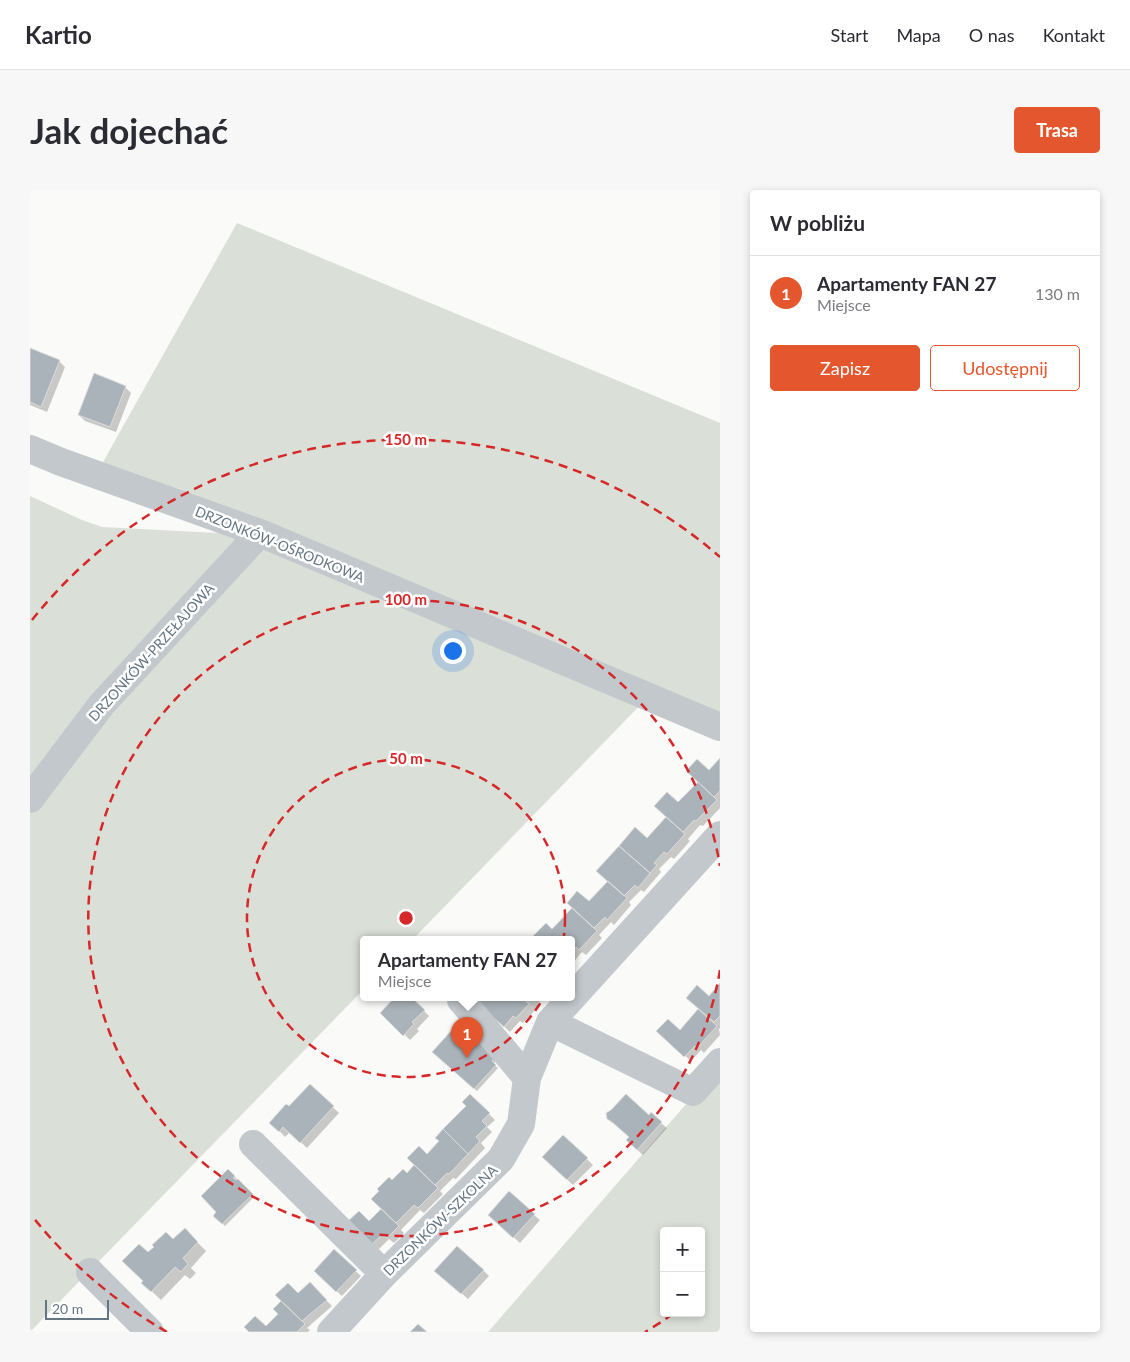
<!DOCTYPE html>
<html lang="pl">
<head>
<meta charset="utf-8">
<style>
  :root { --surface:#fff; --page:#f7f7f7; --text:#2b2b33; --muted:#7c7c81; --line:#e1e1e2; --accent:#e4572e }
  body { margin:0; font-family:Lato,sans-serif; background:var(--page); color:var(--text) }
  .controls { position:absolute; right:15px; bottom:15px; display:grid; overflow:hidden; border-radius:5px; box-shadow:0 2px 8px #0003 }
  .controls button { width:45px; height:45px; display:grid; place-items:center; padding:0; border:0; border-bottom:1px solid var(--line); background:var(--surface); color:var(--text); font:25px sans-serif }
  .scale { position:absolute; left:15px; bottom:12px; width:64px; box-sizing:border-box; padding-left:5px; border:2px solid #657683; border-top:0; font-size:14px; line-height:18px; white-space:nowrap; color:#657683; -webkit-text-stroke:4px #fff; paint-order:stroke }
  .you { position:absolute; left:422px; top:460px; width:18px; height:18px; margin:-12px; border:4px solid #fff; border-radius:50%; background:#1a73e8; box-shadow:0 0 0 8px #1a73e833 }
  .badge { display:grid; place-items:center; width:32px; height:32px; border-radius:50%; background:var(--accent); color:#fff; font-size:16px; font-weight:700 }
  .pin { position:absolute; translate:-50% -41px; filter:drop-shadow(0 1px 2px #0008) }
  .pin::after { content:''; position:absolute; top:26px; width:18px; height:15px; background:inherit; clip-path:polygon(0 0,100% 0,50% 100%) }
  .popup { position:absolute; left:330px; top:746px; width:215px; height:65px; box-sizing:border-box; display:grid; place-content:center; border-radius:5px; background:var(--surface); filter:drop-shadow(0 1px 4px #0005); font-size:16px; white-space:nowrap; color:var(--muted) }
  .popup b { font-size:19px; color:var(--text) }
  .popup::after { content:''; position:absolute; left:50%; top:100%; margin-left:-10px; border:10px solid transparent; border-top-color:var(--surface) }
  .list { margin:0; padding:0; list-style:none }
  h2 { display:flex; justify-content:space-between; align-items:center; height:65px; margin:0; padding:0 20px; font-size:21px }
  h2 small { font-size:16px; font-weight:400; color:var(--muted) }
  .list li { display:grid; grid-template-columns:32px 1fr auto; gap:15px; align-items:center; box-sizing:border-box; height:75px; padding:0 20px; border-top:1px solid var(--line) }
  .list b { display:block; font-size:19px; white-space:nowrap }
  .list p { margin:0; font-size:16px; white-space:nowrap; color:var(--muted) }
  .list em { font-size:16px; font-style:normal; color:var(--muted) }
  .actions { display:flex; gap:10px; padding:15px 20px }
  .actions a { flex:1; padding:11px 0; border:1px solid var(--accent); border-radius:5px; text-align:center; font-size:18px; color:var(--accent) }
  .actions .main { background:var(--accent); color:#fff }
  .map { position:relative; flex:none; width:690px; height:1142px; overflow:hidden; border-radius:5px }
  header { display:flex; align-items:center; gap:30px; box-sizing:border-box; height:70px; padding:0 25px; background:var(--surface); border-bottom:1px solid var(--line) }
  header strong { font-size:24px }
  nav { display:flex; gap:28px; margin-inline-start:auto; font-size:18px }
  .intro { display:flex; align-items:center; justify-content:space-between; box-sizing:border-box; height:120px; padding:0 30px }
  h1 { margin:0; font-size:35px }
  .button { padding:12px 22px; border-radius:5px; background:var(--accent); color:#fff; font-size:18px; font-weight:700 }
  main { display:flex; gap:30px; padding:0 30px }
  aside { flex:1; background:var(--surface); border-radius:5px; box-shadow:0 2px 8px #0003 }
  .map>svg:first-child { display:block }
  .green { fill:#dadfd7; fill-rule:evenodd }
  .shadow { fill:#0003 }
  .building { fill:#aab3b9; stroke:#dcdcda }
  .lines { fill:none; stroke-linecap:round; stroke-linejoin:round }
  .minor { stroke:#c3c8cc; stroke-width:28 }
  .ring { fill:none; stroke:#d62828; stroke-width:2.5; stroke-dasharray:9 6 }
  .labels { text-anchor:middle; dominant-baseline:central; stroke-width:5; stroke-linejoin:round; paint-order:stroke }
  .street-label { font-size:14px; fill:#657683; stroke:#fff }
  .centre { fill:#d62828; stroke:#fff; stroke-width:2.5 }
  .ring-label { font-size:15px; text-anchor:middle; font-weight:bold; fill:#d62828; stroke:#fff; stroke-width:5; stroke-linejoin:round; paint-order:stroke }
</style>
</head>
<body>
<header>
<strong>Kartio</strong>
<nav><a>Start</a><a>Mapa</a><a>O nas</a><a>Kontakt</a></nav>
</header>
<div class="intro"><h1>Jak dojechać</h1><a class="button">Trasa</a></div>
<main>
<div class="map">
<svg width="690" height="1142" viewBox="0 0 690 1142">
  <rect width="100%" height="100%" fill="#fafaf8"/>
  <path class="green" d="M207,33L690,233V533L622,503L383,749H333V800L0,1142V306L52,330L72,337L245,346L68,281Z
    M690,875V1142H458ZM634,1041H671V1123H634Z"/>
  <path class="shadow" d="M0,159L29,171L35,177L17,222L0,215Z
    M95,197L101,203L86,242L55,231L49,225Z
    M690,570V618L673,636L670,635L658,649L660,651L644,669L641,667L629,679L631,682L614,702L611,700L599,712L601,715L584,735L581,732L569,745L572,748L556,765L552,762L541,775V749H508L505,746L522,741L544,718L559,713Z
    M690,795V838L689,839L690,845L674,863L671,860L661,871L634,847L650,841Z
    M367,807H380L399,826L387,839L389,841L380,850L352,822Z
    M451,807H514L507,814L509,816L493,833L490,831L480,842L447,811Z
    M404,862L469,868L463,874L468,878L447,901Z
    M280,896L309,923L277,958L260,942L255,947L241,932L259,918Z
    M440,905L465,930L457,937L462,942L451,953L455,958L426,989L423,988L410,1001L413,1004L394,1023L390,1020L371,1040L374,1043L364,1053L359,1049L348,1060L319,1032L339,1033L353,1019L362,992L377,985L410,951L438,916Z
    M619,927L631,933L637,938L613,965L603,956L604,950L582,930V933L578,929Z
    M533,946L563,975L543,995L519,973Z
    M198,980L224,1007L195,1036L185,1026L188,1022Z
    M504,1025L510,1030L490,1053L465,1030Z
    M155,1040L176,1061L161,1078L166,1083L160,1089L155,1085L131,1110L113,1093L118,1064L143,1051Z
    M304,1061L331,1086L312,1106L285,1081Z
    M453,1080L459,1086L438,1109L412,1086Z
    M280,1094L302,1116L277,1138L280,1140L278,1142H221L236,1138L250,1124L245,1119L253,1111L268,1105Z"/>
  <path class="building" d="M0,158L30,170L11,217L0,212Z
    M64,183L96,196L80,237L48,225Z
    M690,568V601L684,607L656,581L667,569L679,580Z
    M668,592L687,610L666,631L664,630L653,642L624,616L637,602L648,612Z
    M636,627L655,644L637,664L634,662L624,673L627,675L620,683L589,656L605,637L617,648Z
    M589,656L620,683L608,698L605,695L594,706L566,681Z
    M578,691L597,708L577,730L575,727L564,738L537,713L547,701L559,711Z
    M542,718L567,741L549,760L546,757L541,763V749H506L503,746L516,733L522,739Z
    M690,793V826L684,832L656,808L667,795L679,806Z
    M365,807H381L395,820L382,832L384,834L373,846L350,823Z
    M449,807H491L499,814L486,828L483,826L474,837L445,811Z
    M668,819L687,836L667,858L665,856L654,867L626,841L638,829L650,840Z
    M430,831L467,865L462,871L466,875L444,899L402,862Z
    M280,894L304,916L270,953L253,937L249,942L239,933L256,914L259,916Z
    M440,904L460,923L452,931L457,936L446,947L450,951L438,964L413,939L436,916L432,912Z
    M596,904L619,925L621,922L632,932L607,960L596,950L599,947L582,932L577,929L576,923L581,920Z
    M413,939L438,964L419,984L417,983L405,995L377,968L389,956L397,964L409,951L405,948Z
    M533,945L558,968L537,990L512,967Z
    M384,975L408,998L388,1018L384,1015L366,1033L341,1009L349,1001L347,999L359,987L362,990L373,979L377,983Z
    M198,979L205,986L203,988L206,990L208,989L223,1004L192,1034L183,1026L186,1022L171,1006Z
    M479,1001L505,1024L483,1048L458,1025Z
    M351,1019L369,1036L357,1048L353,1044L341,1055L317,1032L329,1021L339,1031Z
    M155,1038L168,1052L153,1068L158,1074L151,1082L145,1077L121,1102L111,1093L113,1091L92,1071L109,1054L118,1062L124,1057L122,1055L136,1042L143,1049Z
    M427,1056L454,1080L431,1104L404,1081Z
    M304,1059L327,1080L306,1102L284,1081Z
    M280,1092L297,1110L272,1131L245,1105L258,1093L268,1103Z
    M251,1111L275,1134L267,1142H219L214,1137L225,1126L236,1136L248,1124L243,1119Z
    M388,1134L397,1142H380Z"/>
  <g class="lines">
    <path class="minor" d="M0,259L31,272L230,343L690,537
      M0,609L72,514L230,343
      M431,810L497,888
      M520,832L663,902L690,872
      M223,954L354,1084
      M60,1082L120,1142
      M301,1142L354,1084L471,969L491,934L497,888L520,832L690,645"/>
  </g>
  <g class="ring">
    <circle cx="376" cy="728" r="159"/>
    <path d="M690 780A318 318 0 1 1 690 676"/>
    <path d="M643 1124A478 478 0 0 1 615 1142M137 1142A478 478 0 0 1 2 1026M2 430A478 478 0 0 1 690 367"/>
  </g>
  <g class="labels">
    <g class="street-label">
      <text transform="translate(250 354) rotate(22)">DRZONKÓW-OŚRODKOWA</text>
      <text transform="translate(121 462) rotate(-48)">DRZONKÓW-PRZEŁAJOWA</text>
      <text transform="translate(410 1030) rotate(-44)">DRZONKÓW-SZKOLNA</text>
    </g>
  </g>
  <circle cx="376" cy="728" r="8" class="centre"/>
  <g class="ring-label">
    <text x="376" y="255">150 m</text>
    <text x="376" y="415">100 m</text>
    <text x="376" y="574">50 m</text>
  </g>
</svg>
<div class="controls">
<button>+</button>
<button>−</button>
</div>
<div class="scale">20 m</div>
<div class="you"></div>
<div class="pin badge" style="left:437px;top:868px">1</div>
<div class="popup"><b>Apartamenty FAN 27</b>Miejsce</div>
</div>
<aside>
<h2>W pobliżu<small></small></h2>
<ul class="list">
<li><span class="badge">1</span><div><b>Apartamenty FAN 27</b><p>Miejsce</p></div><em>130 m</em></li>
</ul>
<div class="actions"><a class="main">Zapisz</a><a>Udostępnij</a></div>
</aside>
</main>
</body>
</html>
